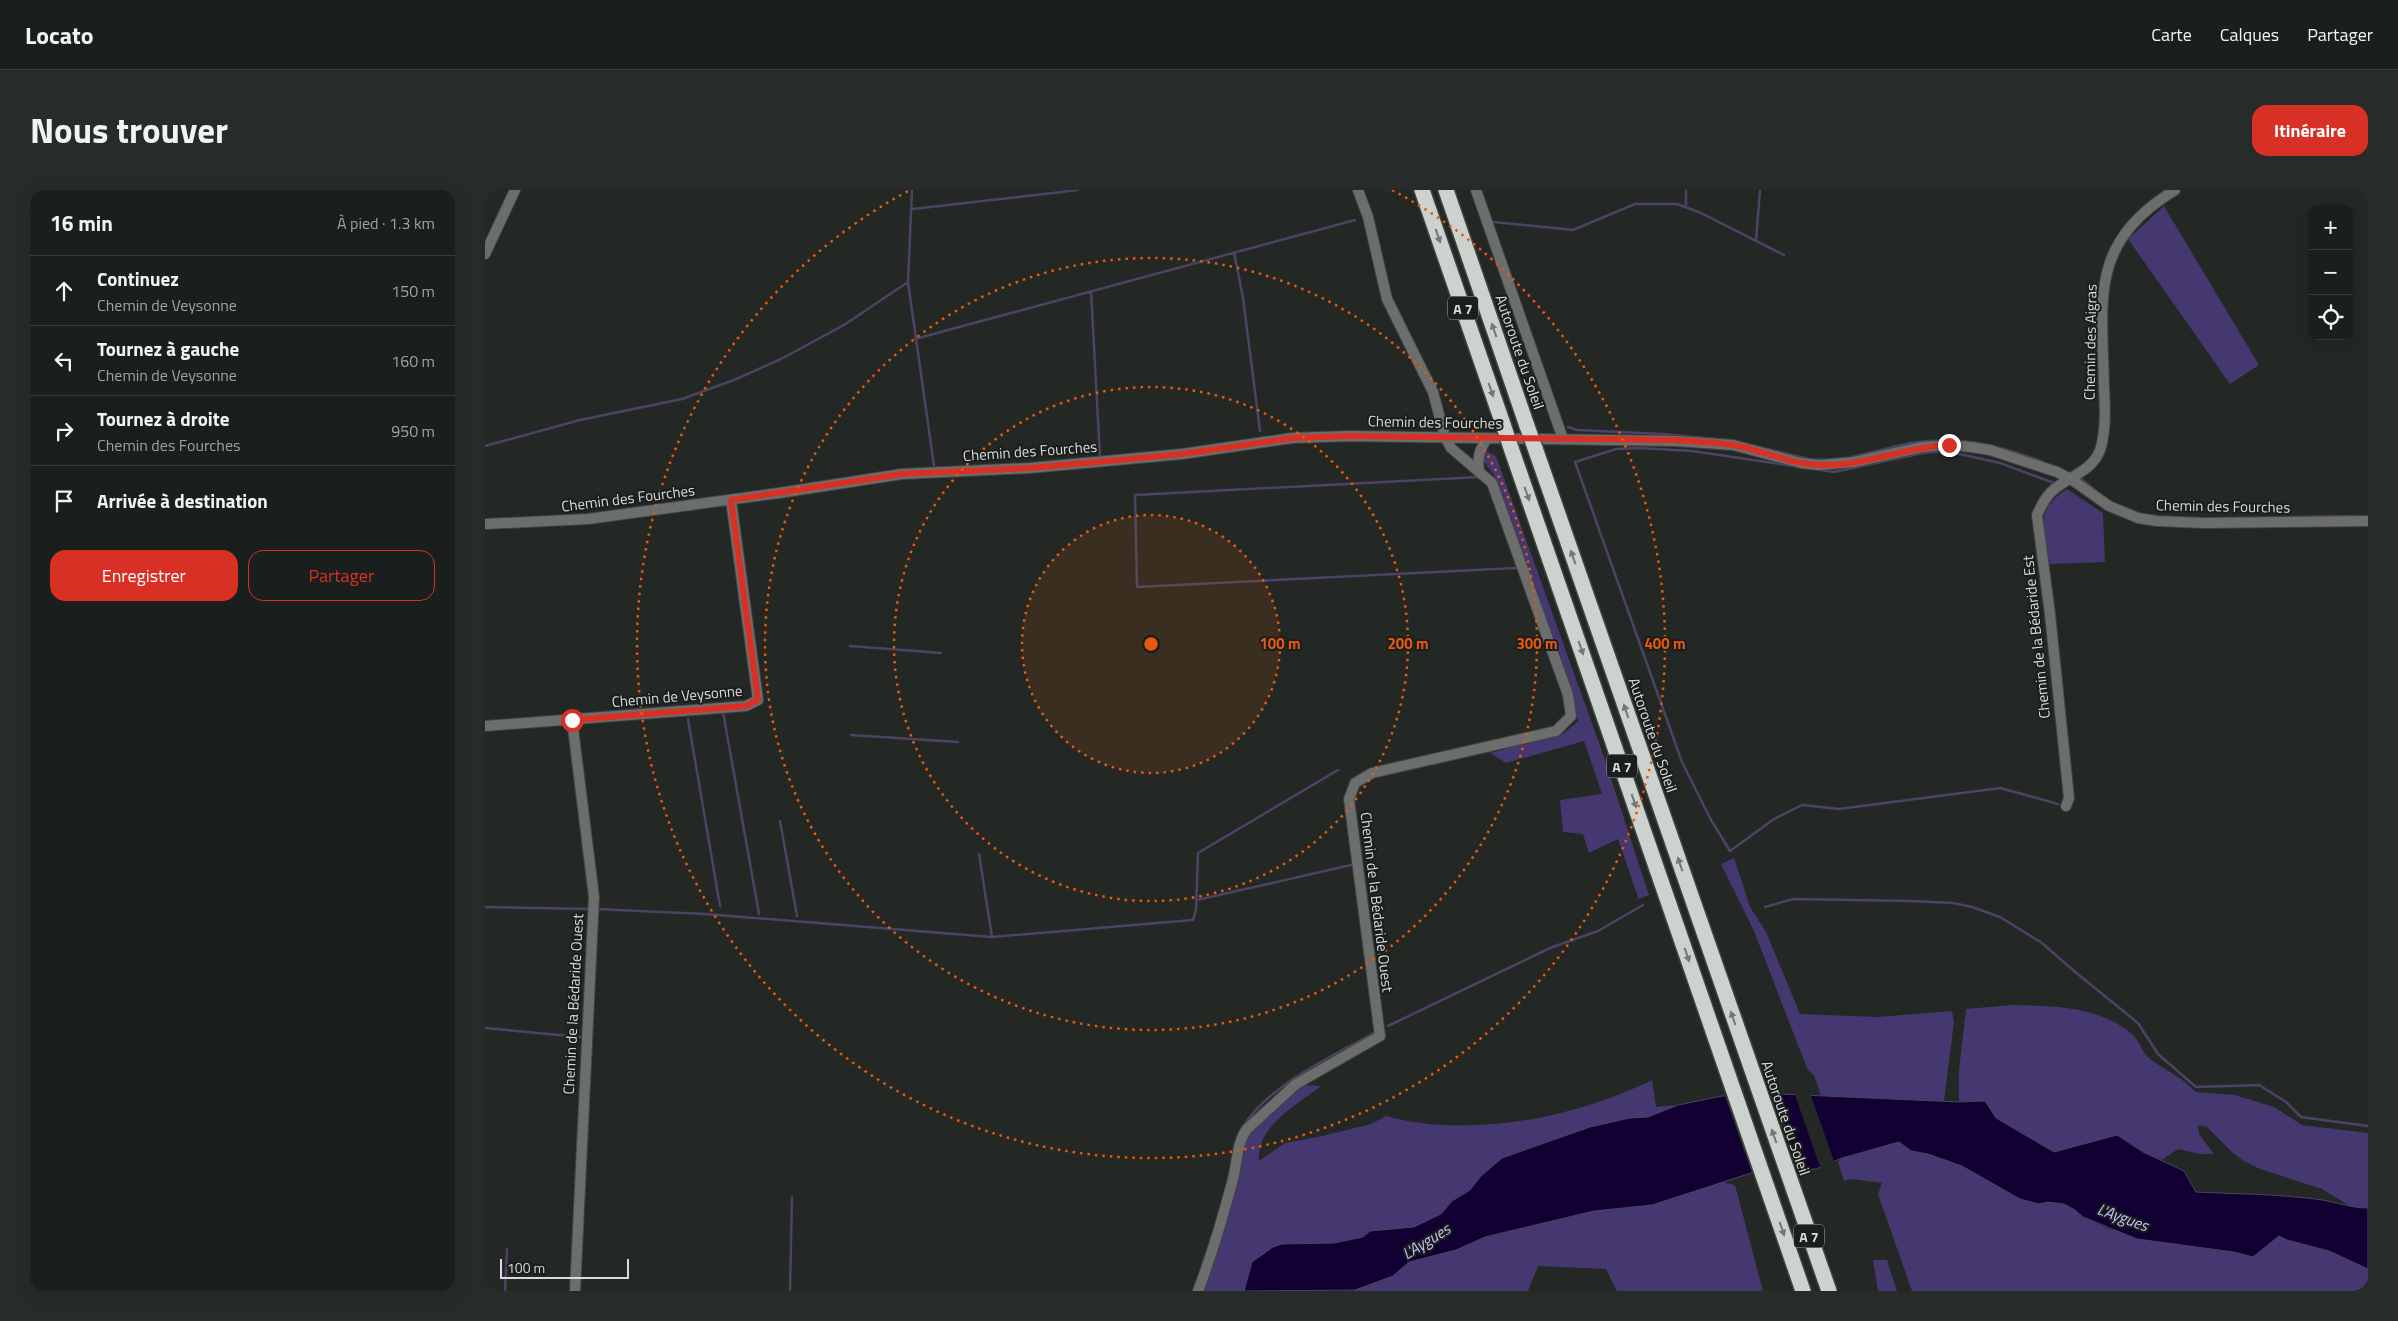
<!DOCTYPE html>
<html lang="fr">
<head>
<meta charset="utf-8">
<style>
  :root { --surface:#1a1e1c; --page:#272b29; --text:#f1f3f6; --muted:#9fa2a3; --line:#383c3b; --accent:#d93025 }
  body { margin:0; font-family:"Titillium Web",sans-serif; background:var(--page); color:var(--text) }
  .controls { position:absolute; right:15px; top:15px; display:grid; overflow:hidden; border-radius:10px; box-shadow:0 5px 20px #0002 }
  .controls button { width:45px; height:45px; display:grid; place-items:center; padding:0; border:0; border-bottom:1px solid var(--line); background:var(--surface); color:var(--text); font:25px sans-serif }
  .scale { position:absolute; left:15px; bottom:12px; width:129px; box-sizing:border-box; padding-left:5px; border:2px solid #d9dcda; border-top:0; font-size:14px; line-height:18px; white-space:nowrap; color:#d9dcda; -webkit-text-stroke:4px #1a1e1c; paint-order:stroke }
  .stop { position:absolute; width:15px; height:15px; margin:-11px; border:4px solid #d93025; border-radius:50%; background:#fff }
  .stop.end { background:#d93025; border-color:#fff; box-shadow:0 1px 5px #0008 }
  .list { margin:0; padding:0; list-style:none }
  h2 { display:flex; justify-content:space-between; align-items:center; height:65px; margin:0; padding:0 20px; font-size:21px }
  h2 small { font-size:16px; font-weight:400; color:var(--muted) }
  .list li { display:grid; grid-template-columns:32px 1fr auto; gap:15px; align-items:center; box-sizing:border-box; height:70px; padding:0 20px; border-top:1px solid var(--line) }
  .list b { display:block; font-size:19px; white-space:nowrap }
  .list p { margin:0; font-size:16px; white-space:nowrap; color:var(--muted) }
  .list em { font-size:16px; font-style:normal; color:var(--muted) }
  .actions { display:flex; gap:10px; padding:15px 20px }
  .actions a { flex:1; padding:11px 0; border:1px solid var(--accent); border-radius:15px; text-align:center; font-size:18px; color:var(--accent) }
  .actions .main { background:var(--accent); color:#fff }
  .icon { flex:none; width:28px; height:28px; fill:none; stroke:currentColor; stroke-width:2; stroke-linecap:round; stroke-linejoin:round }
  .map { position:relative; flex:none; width:1883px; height:1101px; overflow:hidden; border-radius:15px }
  header { display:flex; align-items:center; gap:30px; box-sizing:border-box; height:70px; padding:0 25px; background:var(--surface); border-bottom:1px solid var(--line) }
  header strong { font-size:24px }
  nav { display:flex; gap:28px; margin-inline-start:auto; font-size:18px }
  .intro { display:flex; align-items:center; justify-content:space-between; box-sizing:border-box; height:120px; padding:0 30px }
  h1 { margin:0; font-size:35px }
  .button { padding:12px 22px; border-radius:15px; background:var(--accent); color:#fff; font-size:18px; font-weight:700 }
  main { display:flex; gap:30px; padding:0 30px }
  aside { flex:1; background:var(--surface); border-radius:15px; box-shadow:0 5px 20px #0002 }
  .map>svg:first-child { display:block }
  .green { fill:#453770 }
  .water { fill:#110031; stroke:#4d4264 }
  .pier { fill:#232825 }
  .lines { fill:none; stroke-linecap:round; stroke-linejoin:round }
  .stream { stroke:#4d4264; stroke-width:2.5 }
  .minor-casing { stroke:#404542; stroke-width:12 }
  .highway-casing { stroke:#404542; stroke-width:18 }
  .minor { stroke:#6c6e6d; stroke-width:10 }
  .highway { stroke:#ccd3cf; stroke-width:15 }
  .highway-bridge-casing { stroke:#404542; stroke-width:18; stroke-linecap:butt }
  .highway-bridge { stroke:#ccd3cf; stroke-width:15 }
  .oneway { fill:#737876 }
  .route { stroke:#d93025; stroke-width:6 }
  .ring { fill:none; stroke:#e8590c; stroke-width:2.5; stroke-dasharray:2.5 5 }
  .labels { text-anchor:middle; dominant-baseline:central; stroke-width:4; stroke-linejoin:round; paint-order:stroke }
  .shield { fill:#1a1e1c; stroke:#a0a3a1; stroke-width:1 }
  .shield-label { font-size:14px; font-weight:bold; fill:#d9dcda }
  .street-label { font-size:15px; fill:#d9dcda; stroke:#1a1e1c }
  .water-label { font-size:16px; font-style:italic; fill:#c8bcfd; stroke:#1a1e1c }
  .centre { fill:#e8590c; stroke:#1a1e1c; stroke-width:2.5 }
  .ring-label { font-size:15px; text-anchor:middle; font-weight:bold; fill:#e8590c; stroke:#1a1e1c; stroke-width:4; stroke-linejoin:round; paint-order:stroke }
</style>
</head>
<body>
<header>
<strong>Locato</strong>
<nav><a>Carte</a><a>Calques</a><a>Partager</a></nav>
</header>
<div class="intro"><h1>Nous trouver</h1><a class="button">Itinéraire</a></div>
<main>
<aside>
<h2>16 min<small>À pied · 1.3 km</small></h2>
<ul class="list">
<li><svg class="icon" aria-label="ahead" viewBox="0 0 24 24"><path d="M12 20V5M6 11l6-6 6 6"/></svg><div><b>Continuez</b><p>Chemin de Veysonne</p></div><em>150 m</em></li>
<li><svg class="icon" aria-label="left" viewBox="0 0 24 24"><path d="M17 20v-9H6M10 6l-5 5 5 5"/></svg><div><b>Tournez à gauche</b><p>Chemin de Veysonne</p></div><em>160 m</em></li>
<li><svg class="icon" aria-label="right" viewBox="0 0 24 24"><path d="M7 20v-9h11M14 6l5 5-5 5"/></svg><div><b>Tournez à droite</b><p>Chemin des Fourches</p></div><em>950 m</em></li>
<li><svg class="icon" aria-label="arrive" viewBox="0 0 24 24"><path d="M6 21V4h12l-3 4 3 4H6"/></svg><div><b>Arrivée à destination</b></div></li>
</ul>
<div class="actions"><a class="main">Enregistrer</a><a>Partager</a></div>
</aside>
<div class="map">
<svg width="1883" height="1101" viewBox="0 0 1883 1101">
  <rect width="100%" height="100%" fill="#232825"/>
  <path class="green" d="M1679,16L1774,175L1745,194L1643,49Z
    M1000,260L1011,266L1119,567L1164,705L1151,710L1153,707L1133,649L1104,663L1098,644L1078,642L1075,610L1117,604L1099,551L1021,573L1005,563L1079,543L1093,531L1089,511L1009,285L997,269Z
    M1582,299L1618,323L1620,372L1565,374C1558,340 1548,321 1582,299Z
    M1249,668L1265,717L1281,742L1315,824L1392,827L1467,821L1469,832L1459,911L1336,906L1329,885L1323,880L1313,855L1269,741L1236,674Z
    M1527,815C1568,816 1614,816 1647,844C1655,851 1657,863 1665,869C1683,882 1694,885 1711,902L1750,905L1789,917L1817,935L1883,943V1018H1868L1837,999L1775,979L1759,971L1748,963L1722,937L1713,935L1714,944L1729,964H1715L1693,959L1677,970L1658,962L1632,945L1569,962L1511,928L1500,911L1474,912V880L1481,819Z
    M1167,890L1171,917L1193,915L1163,927L1145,928L1105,937L1017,968L996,986L985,1000L967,1011L956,1024L929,1037L885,1041L878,1047L848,1053L797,1054L767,1072L759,1101H718L733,1058L759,958L765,942L816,895L836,896C813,914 770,937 774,971L800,953L833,947L886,934L901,926C984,949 1090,928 1167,890Z
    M1414,952L1426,961L1443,964L1477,976L1535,1009L1554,1014L1562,1012L1579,1014L1590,1020L1598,1027L1624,1039L1687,1054L1750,1062L1768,1067L1794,1045L1802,1050L1844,1061L1883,1079V1101H1427L1393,1004L1397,993L1366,989L1359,991L1353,972L1357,968Z
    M1237,992L1250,995L1278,1101H1132L1121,1079L1053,1076L1043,1101H868L908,1086L924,1072L971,1060L1000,1047L1109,1021L1167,1015Z
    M1388,1070H1402L1412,1101H1393Z"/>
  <path class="water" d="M1295,904L1474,912L1500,911L1511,928L1569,962L1632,945L1658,962L1699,981L1711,1002C1751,1004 1790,1004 1830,1009C1849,1011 1864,1018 1883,1018V1079L1844,1061L1802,1050L1794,1046L1768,1067L1749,1062L1652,1049L1598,1027L1590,1020L1579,1014L1562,1012L1554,1014L1535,1009L1477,976L1443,964L1426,961L1414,952L1357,968L1331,979L1269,982L1167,1015L1109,1021L1000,1047L971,1060L924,1072L908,1086L870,1100L759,1101L767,1072L788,1057L797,1054L849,1053L878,1047L885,1041L929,1037L956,1024L967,1011L985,1000L996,986L1017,968L1105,937L1145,928L1163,927L1193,915L1237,906Z"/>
  <path class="pier" d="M1289,902L1316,983L1268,986L1239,904Z
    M1309,902L1325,903L1350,974L1346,977L1336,980Z"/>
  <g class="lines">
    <path class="stream" d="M1201,17V0
      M428,19L593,0
      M1009,32L1088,40L1150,14H1192L1216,23L1299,65
      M1271,50L1275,0
      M749,62L758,108L775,241
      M423,92L449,276
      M606,101L615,267
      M430,149L870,30
      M1083,237L1092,240L1177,244L1243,250
      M1266,255L1324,269L1341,270
      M0,256L95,230L197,209L249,190L296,169L359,135L423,92L427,0
      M1366,267C1386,263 1406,257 1426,253C1473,245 1515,255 1558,272
      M994,287L650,305L652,397L1031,378
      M1595,288L1610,300
      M1569,293L1515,273L1461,261L1438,263L1349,282L1207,261L1154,258L1131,259L1090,272L1197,572L1226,630L1245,661L1289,629L1317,615L1354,619L1515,598L1573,614
      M1803,327L1878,326
      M365,456L456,463
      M238,522L274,724
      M203,529L235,716
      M366,545L473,552
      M295,631L312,726
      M494,664L507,747
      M712,710L866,675
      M0,717L106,719
      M1280,717L1308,709L1427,711L1468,713L1487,717L1515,727L1557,753L1589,781L1653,833L1673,864L1711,897L1774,895L1801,912L1816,927L1883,936
      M111,719L220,724L507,747L708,730L711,720L713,663L853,580
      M903,836L1065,758L1113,741L1158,715
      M0,838L96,847
      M758,937C785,893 848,867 892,841
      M20,1101L22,1059
      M305,1101L307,1007"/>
    <defs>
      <path id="minor" d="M991,0L1078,249
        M0,64L30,0
        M994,280C992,267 995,259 1002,248
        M0,334L103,329L294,303L417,284L545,278L697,264L807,248L865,246L1191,251L1248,255L1316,273L1334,275L1369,272L1437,257L1464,255L1486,257L1505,260L1572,282L1586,289L1624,316L1653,328L1672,331L1719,333L1883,331
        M87,530L109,707L90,1101
        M0,536L261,516L273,510L246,310
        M1581,616L1584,608L1565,424L1552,325C1557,314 1562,304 1572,297C1588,285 1610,279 1616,257C1621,238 1620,217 1619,197C1617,107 1604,53 1690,0
        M713,1101C727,1064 738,1027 748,989C752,973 752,954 761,940L811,894L895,846L864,609L870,593L887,583L1071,541L1086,526L1083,505L1007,293L966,258L960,247L948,202L902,109L883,27L873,0"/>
      <path id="highway" d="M937,0L1019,237
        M961,0L1042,236
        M1026,258L1318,1101
        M1050,258L1344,1101"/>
    </defs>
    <use href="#minor" class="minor-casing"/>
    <use href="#highway" class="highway-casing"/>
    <use href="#minor" class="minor"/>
    <use href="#highway" class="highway"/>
    <defs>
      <path id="highway-bridge" d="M1042,236L1050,258
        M1019,237L1026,258"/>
    </defs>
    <use href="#highway-bridge" class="highway-bridge-casing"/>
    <use href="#highway-bridge" class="highway-bridge"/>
  </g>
  <defs><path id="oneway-solid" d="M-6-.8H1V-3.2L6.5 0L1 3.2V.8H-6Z" transform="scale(1.25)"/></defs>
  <g class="oneway">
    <use href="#oneway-solid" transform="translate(953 46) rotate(71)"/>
    <use href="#oneway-solid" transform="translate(1009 140) rotate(-109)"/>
    <use href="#oneway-solid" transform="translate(1006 200) rotate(71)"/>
    <use href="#oneway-solid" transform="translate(1042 304) rotate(70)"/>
    <use href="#oneway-solid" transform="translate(1088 367) rotate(-109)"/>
    <use href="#oneway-solid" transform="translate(1096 458) rotate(71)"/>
    <use href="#oneway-solid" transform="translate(1141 521) rotate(-109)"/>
    <use href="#oneway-solid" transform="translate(1149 611) rotate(71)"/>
    <use href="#oneway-solid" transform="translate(1195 674) rotate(-109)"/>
    <use href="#oneway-solid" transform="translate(1202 765) rotate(71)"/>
    <use href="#oneway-solid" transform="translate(1248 828) rotate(-109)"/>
    <use href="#oneway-solid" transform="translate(1289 946) rotate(-109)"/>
    <use href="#oneway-solid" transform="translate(1297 1039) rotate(71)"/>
  </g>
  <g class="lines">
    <path class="route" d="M87,530L261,516L273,510L246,310L417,284L545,278L645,269L697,264L807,248L865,246L1191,250C1210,252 1229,252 1248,255C1278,260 1306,275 1337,275C1379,276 1421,257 1464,255"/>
  </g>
  <circle cx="666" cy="454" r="129" fill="#e8590c" fill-opacity=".12"/>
  <g class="ring">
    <circle cx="666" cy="454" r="129"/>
    <circle cx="666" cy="454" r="257"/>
    <circle cx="666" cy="454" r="386"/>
    <path d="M907 0A514 514 0 1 1 425 0"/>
  </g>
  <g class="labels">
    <g class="shield">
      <rect x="963" y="106.5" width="30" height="23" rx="4"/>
      <rect x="1122" y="564.5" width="30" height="23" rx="4"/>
      <rect x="1309" y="1034.5" width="30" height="23" rx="4"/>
    </g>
    <g class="shield-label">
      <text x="978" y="118">A 7</text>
      <text x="1137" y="576">A 7</text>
      <text x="1324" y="1046">A 7</text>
    </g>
    <g class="street-label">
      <text transform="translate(1605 152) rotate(-89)">Chemin des Aigras</text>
      <text transform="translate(1035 162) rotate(71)">Autoroute du Soleil</text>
      <text transform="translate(950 232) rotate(1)">Chemin des Fourches</text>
      <text transform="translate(545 261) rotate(-4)">Chemin des Fourches</text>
      <text transform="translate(143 308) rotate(-7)">Chemin des Fourches</text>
      <text transform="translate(1738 316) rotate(1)">Chemin des Fourches</text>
      <text transform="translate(1551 447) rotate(-96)">Chemin de la Bédaride Est</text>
      <text transform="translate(192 506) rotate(-5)">Chemin de Veysonne</text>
      <text transform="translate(1168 545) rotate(71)">Autoroute du Soleil</text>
      <text transform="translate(892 712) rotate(83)">Chemin de la Bédaride Ouest</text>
      <text transform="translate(88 814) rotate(-87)">Chemin de la Bédaride Ouest</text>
      <text transform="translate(1301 928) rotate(71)">Autoroute du Soleil</text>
    </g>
    <g class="water-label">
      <text transform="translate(1638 1027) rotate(20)">L'Aygues</text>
      <text transform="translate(941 1051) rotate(-32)">L'Aygues</text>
    </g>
  </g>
  <circle cx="666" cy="454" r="8" class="centre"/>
  <g class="ring-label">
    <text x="795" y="459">100 m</text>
    <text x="923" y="459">200 m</text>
    <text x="1052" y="459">300 m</text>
    <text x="1180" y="459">400 m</text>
  </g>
</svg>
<div class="controls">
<button>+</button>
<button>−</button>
<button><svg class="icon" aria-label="locate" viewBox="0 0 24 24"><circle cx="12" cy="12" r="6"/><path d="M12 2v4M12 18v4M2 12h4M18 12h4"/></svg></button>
</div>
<div class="scale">100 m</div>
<div class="stop" style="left:87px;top:530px"></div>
<div class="stop end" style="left:1464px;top:255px"></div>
</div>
</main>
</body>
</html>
